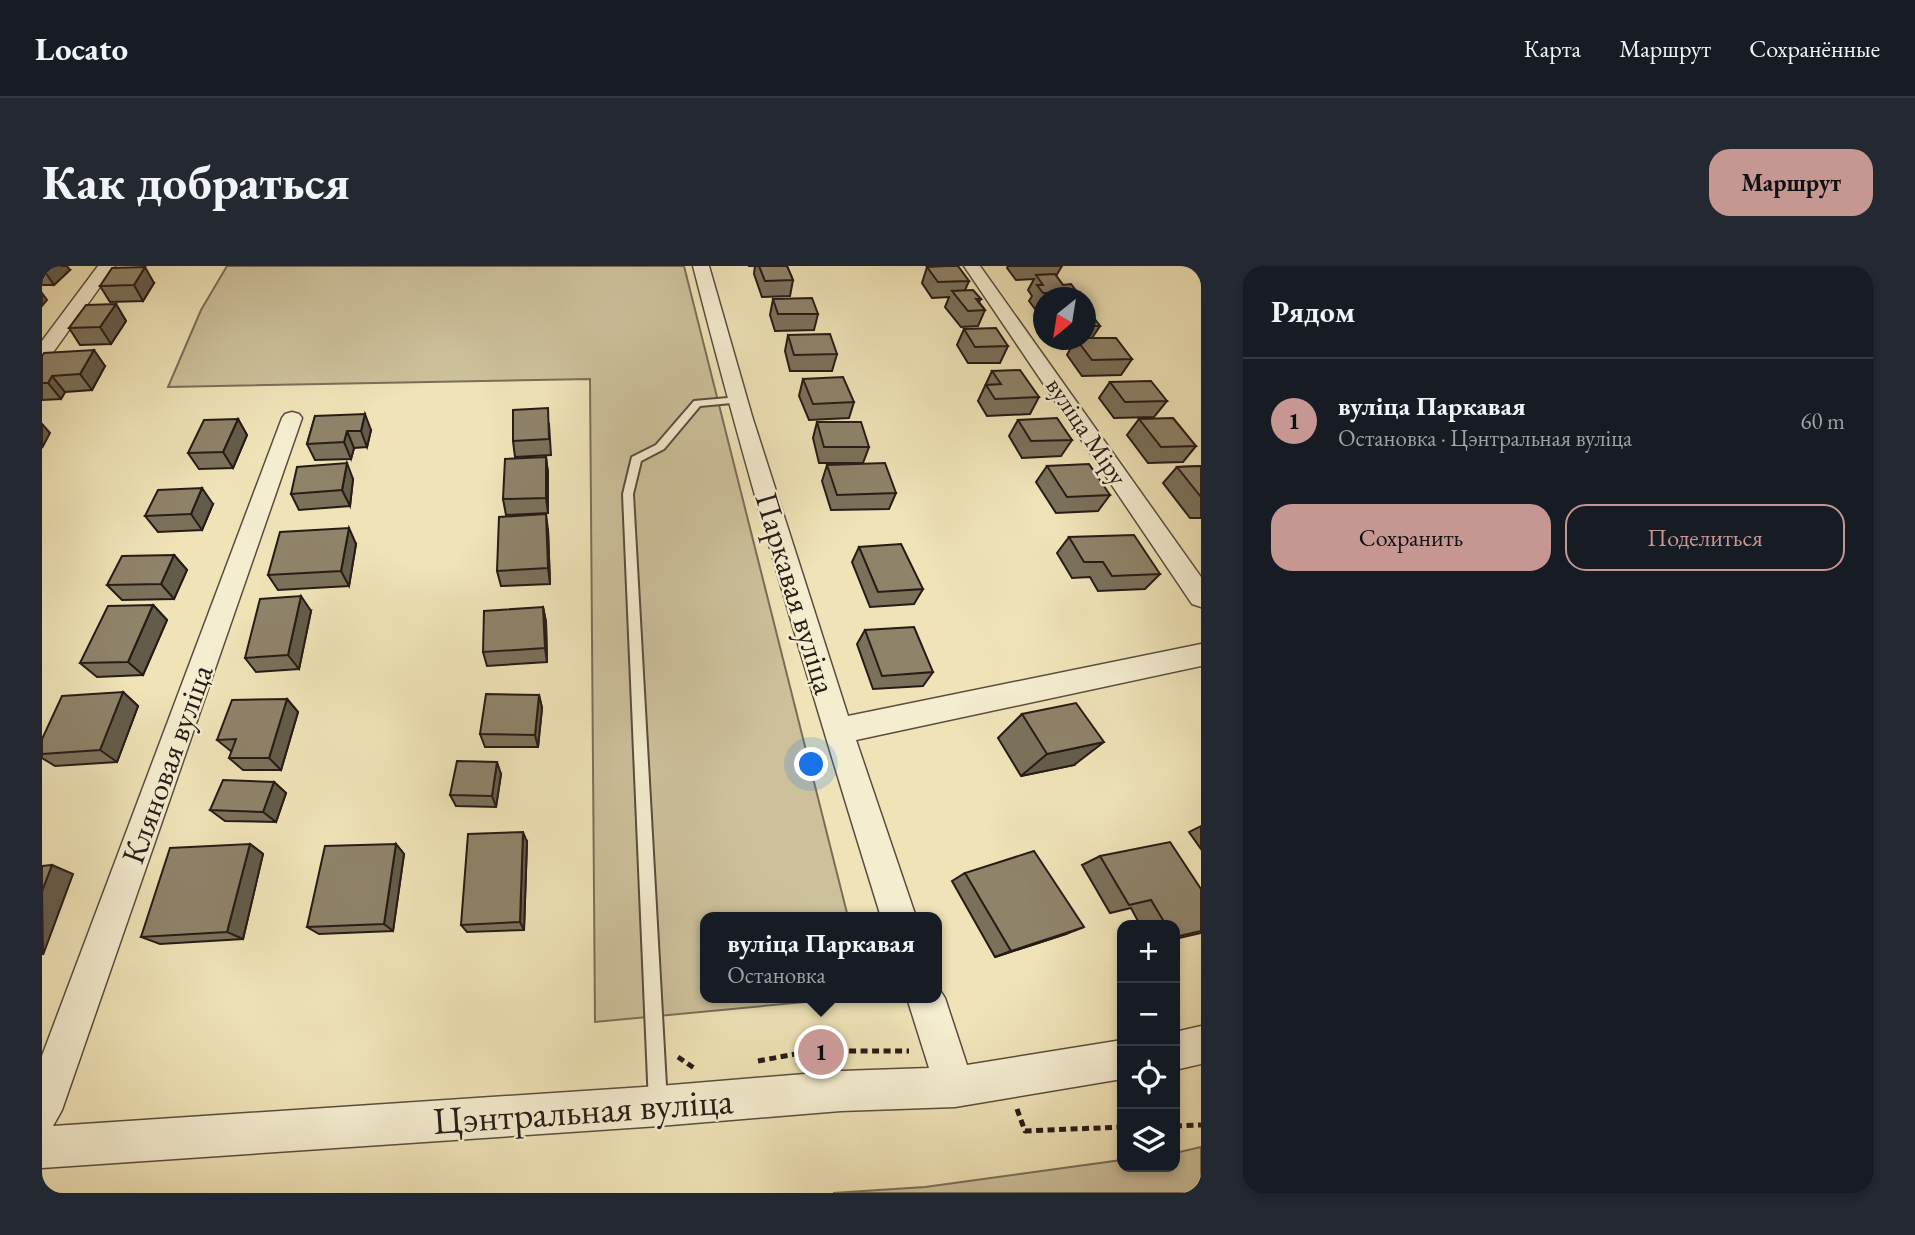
<!DOCTYPE html>
<html lang="ru">
<head>
<meta charset="utf-8">
<style>
  :root { --surface:#171b24; --page:#242831; --text:#f1f3f6; --muted:#9ea1a6; --line:#363941; --accent:#c59692 }
  body { margin:0; font-family:"EB Garamond",serif; background:var(--page); color:var(--text) }
  .controls { position:absolute; right:21px; bottom:21px; display:grid; overflow:hidden; border-radius:14px; box-shadow:0 4px 10px #0003 }
  .controls button { width:63px; height:63px; display:grid; place-items:center; padding:0; border:0; border-bottom:2px solid var(--line); background:var(--surface); color:var(--text); font:35px sans-serif }
  .compass { position:absolute; left:991px; top:21px; width:63px; height:63px; border-radius:50%; background:var(--surface); box-shadow:0 4px 10px #0003; rotate:210deg }
  .you { position:absolute; left:770px; top:499px; width:24px; height:24px; margin:-18px; border:5px solid #fff; border-radius:50%; background:#1a73e8; box-shadow:0 0 0 10px #1a73e833 }
  .badge { display:grid; place-items:center; width:46px; height:46px; border-radius:50%; background:var(--accent); color:#111; font-size:23px; font-weight:700 }
  .pin { position:absolute; translate:-50% -50%; border:4px solid #fff; box-shadow:0 2px 7px #0006 }
  .popup { position:absolute; left:658px; top:646px; width:242px; height:91px; box-sizing:border-box; display:grid; place-content:center; border-radius:14px; background:var(--surface); filter:drop-shadow(0 2px 5px #0005); font-size:23px; white-space:nowrap; color:var(--muted) }
  .popup b { font-size:26px; color:var(--text) }
  .popup::after { content:''; position:absolute; left:50%; top:100%; margin-left:-14px; border:14px solid transparent; border-top-color:var(--surface) }
  .list { margin:0; padding:0; list-style:none }
  h2 { display:flex; justify-content:space-between; align-items:center; height:91px; margin:0; padding:0 28px; font-size:30px }
  h2 small { font-size:23px; font-weight:400; color:var(--muted) }
  .list li { display:grid; grid-template-columns:46px 1fr auto; gap:21px; align-items:center; box-sizing:border-box; height:126px; padding:0 28px; border-top:2px solid var(--line) }
  .list b { display:block; font-size:26px; white-space:nowrap }
  .list p { margin:0; font-size:23px; white-space:nowrap; color:var(--muted) }
  .list em { font-size:23px; font-style:normal; color:var(--muted) }
  .actions { display:flex; gap:14px; padding:21px 28px }
  .actions a { flex:1; padding:16px 0; border:2px solid var(--accent); border-radius:21px; text-align:center; font-size:24px; color:var(--accent) }
  .actions .main { background:var(--accent); color:#111 }
  .icon { flex:none; width:38px; height:38px; fill:none; stroke:currentColor; stroke-width:2; stroke-linecap:round; stroke-linejoin:round }
  .map { position:relative; flex:none; width:1159px; height:927px; overflow:hidden; border-radius:21px }
  header { display:flex; align-items:center; gap:42px; box-sizing:border-box; height:98px; padding:0 35px; background:var(--surface); border-bottom:2px solid var(--line) }
  header strong { font-size:33px }
  nav { display:flex; gap:38px; margin-inline-start:auto; font-size:24px }
  .intro { display:flex; align-items:center; justify-content:space-between; box-sizing:border-box; height:168px; padding:0 42px }
  h1 { margin:0; font-size:49px }
  .button { padding:18px 32px; border-radius:21px; background:var(--accent); color:#111; font-size:24px; font-weight:700 }
  main { display:flex; gap:42px; padding:0 42px }
  aside { flex:1; background:var(--surface); border-radius:21px; box-shadow:0 4px 10px #0003 }
  .map>svg:first-child { display:block }
  .green { fill:#cdc19c; stroke:#7a6e59; stroke-width:2 }
  .lines { fill:none; stroke-linecap:round; stroke-linejoin:round }
  .service-casing { stroke:#594d3e; stroke-width:4 }
  .minor-casing { stroke:#594d3e; stroke-width:3 }
  .path { stroke:#271b16; stroke-width:5; stroke-dasharray:7 4.5; stroke-linecap:butt }
  .service { fill:#f5edd0; fill-rule:evenodd }
  .minor { fill:#f5edd0; fill-rule:evenodd }
  .wall { fill:#7b715b; stroke:#271b16; stroke-width:2 }
  .shaded-wall { fill:#645c4a; stroke:#271b16; stroke-width:2 }
  .building { fill:#8f836a; stroke:#271b16; stroke-width:2 }
  .labels { text-anchor:middle; dominant-baseline:central; stroke-width:5; stroke-linejoin:round; paint-order:stroke }
  .far-street-label { font-size:26px; fill:#271b16; stroke:#f5edd0 }
  .street-label { font-size:32px; fill:#271b16; stroke:#f5edd0 }
  .near-street-label { font-size:38px; fill:#271b16; stroke:#f5edd0 }
</style>
</head>
<body>
<header>
<strong>Locato</strong>
<nav><a>Карта</a><a>Маршрут</a><a>Сохранённые</a></nav>
</header>
<div class="intro"><h1>Как добраться</h1><a class="button">Маршрут</a></div>
<main>
<div class="map">
<svg width="1159" height="927" viewBox="0 0 1159 927">
  <rect width="100%" height="100%" fill="#efe3b7"/>
  <filter id="stains"><feTurbulence type="fractalNoise" baseFrequency=".00286" numOctaves="4"/><feColorMatrix values="0 0 0 0 .2 0 0 0 0 .09 0 0 0 0 .02 0 0 0 .5 -.17"/></filter>
  <radialGradient id="worn" r=".72"><stop offset=".6" stop-color="#630" stop-opacity="0"/><stop offset="1" stop-color="#630" stop-opacity=".3"/></radialGradient>
  <path class="green" d="M185,0H642L806,651H664V732H805L553,756L548,113L126,121L159,44Z
    M1159,881V927H791L883,921L1080,894V901H1133V887Z"/>
  <g class="lines">
    <defs>
      <path id="service" d="M697,131L702,134L700,136L658,140L622,183L599,195L591,228L625,838L623,845L616,847L609,845L607,838L581,228L590,191L614,179L652,135Z"/>
      <path id="minor" d="M56,0H73L7,92L0,94V75Z
        M651,0H667L710,150L806,450L1159,378V400L814,474L874,651H839C772,435 707,219 651,0Z
        M922,0H938L1159,311V341L1150,338Z
        M250,146L257,148L260,152L20,844L11,860L617,820L799,805L887,802L865,732H894V718L903,732L925,799L1080,774V813L913,841L799,845L617,860L0,902V790L240,152L243,148Z
        M1159,760V798L1133,804V766Z"/>
    </defs>
    <use href="#service" class="service-casing"/>
    <use href="#minor" class="minor-casing"/>
    <path class="path" d="M636,791L652,802
      M716,795L770,785H867
      M975,843L983,865L1080,861
      M1133,860L1159,859"/>
    <use href="#service" class="service"/>
    <use href="#minor" class="minor"/>
  </g>
  <path class="wall" d="M0,0L28,4L12,19H0Z
    M706,0H745L751,14L748,30L720,31L712,8L713,0Z
    M966,0H1020L1014,10L1021,19L1035,26L1032,32H1002V42L993,43L987,35L990,30L986,24L992,13L974,14L965,2Z
    M885,1L927,15L923,24L939,33L937,36L943,44L936,60L919,61L903,41L907,31L890,32L880,17Z
    M112,17L101,35L68,36L58,20Z
    M731,33L776,48L772,64L733,65L728,49Z
    M74,38L84,55L69,78L38,79L27,62Z
    M1044,42L1058,60L1050,72L1090,93L1079,109L1040,110L1025,89L1032,76L1018,77L1016,74H1044Z
    M922,63L966,80L958,97H926L915,79Z
    M746,69L795,88L790,105H748L743,85Z
    M0,90L63,100L50,124L23,126L19,133L0,134Z
    M950,105L997,131L988,148L945,150L936,135Z
    M761,113L812,136L807,152L767,154L757,130Z
    M1068,116L1125,135L1112,151L1072,152L1057,132Z
    M273,150L329,164L325,181L312,182L309,193L273,194L265,178Z
    M196,153L205,169L191,202L157,203L146,187Z
    M1097,153L1154,180L1141,196L1106,197L1085,169Z
    M976,154L1030,174L1019,190L980,192L967,170Z
    M775,156L827,181L821,197H777L771,172Z
    M507,158L509,189L473,191L471,175Z
    M504,191L506,207V247L464,249L461,233Z
    M785,199L854,227L847,243L789,244L780,215Z
    M1005,200L1068,229L1056,245L1014,247L994,216Z
    M1159,200V252H1148L1121,217L1135,201Z
    M311,213L308,240L257,244L249,228Z
    M171,238L160,264L116,266L103,250Z
    M506,264L508,318L459,320L455,305Z
    M1027,271L1118,308L1103,323L1056,325L1048,311L1030,312L1015,287Z
    M314,278L307,320L236,324L226,309Z
    M817,281L881,323L872,338L828,341L810,296Z
    M132,289L145,304L132,333L80,334L65,319Z
    M111,339L125,354L101,409L55,411L38,397Z
    M501,341L504,356L505,396L445,400L441,386Z
    M269,345L257,403L214,406L203,392Z
    M823,364L891,406L881,420L831,423L815,378Z
    M81,426L96,440L75,496L13,500L0,492V473Z
    M497,429L500,442L496,481H443L438,468Z
    M245,433L256,446L239,504H201L187,492L190,486L175,474Z
    M980,448L1032,499L979,510L956,472Z
    M459,508L454,541L414,540L408,529Z
    M232,516L244,527L234,556L183,555L168,544Z
    M1159,560V583L1147,566Z
    M485,576L482,664L425,666L419,659Z
    M208,578L221,588L201,673L118,678L99,671Z
    M354,578L362,588L351,665L277,668L265,661Z
    M1058,590L1159,623V667L1133,673V659H1098L1089,642L1068,647L1040,599Z
    M923,607L1024,668L953,691L910,615Z"/>
  <path class="shaded-wall" d="M5,0H25L28,4L12,19L1,3Z
    M103,1L112,17L101,35L92,19Z
    M0,27L5,34L0,40Z
    M74,38L84,55L69,78L58,61Z
    M52,84L63,100L50,124L38,108Z
    M10,110L23,126L19,133L6,117Z
    M323,148L329,164L325,181L319,165Z
    M196,153L205,169L191,202L181,186Z
    M0,158L8,167L0,182Z
    M305,165L312,182L309,193L302,176Z
    M504,191L506,207V247L504,232Z
    M305,197L311,213L308,240L300,224Z
    M160,222L171,238L160,264L149,248Z
    M504,248L506,264L508,318L506,302Z
    M307,262L314,278L307,320L299,305Z
    M132,289L145,304L132,333L119,318Z
    M259,330L269,345L257,403L246,389Z
    M111,339L125,354L101,409L86,396Z
    M501,341L504,356L505,396L503,382Z
    M81,426L96,440L75,496L58,484Z
    M497,429L500,442L496,481L493,469Z
    M245,433L256,446L239,504L227,492Z
    M1062,476L1032,499L979,510L1005,488Z
    M455,496L459,508L454,541L450,530Z
    M232,516L244,527L234,556L221,546Z
    M481,566L485,576L482,664L478,656Z
    M208,578L221,588L201,673L185,666Z
    M354,578L362,588L351,665L342,658Z
    M10,599L31,608L1,689L0,625Z
    M1042,661L1024,668L953,691L969,685Z"/>
  <path class="building" d="M717,0H745L751,14L723,15Z
    M905,0H916L927,15L896,16L885,1Z
    M103,1L92,19L58,20L70,2Z
    M1013,8L1021,19L1029,18L1035,26L1001,27L995,19H1001L994,9Z
    M931,24L939,33H934L943,44L926,45L910,25Z
    M770,32L776,48H736L731,33Z
    M74,38L58,61L27,62L44,39Z
    M1044,42L1058,60H1044Z
    M954,62L966,80L933,81L922,63Z
    M788,68L795,88L752,89L746,69Z
    M1044,72H1074L1090,93L1050,94L1035,74H1044Z
    M52,84L38,108L10,110L6,117H0V90L2,87Z
    M978,104L997,131L953,133L944,119L959,118L950,105Z
    M801,111L812,136L771,138L761,113Z
    M1109,115L1125,135L1083,136L1068,116Z
    M506,142L507,173L471,175V144Z
    M323,148L319,165H305L302,176L265,178L273,150Z
    M1015,152L1030,174L989,175L976,154Z
    M1131,152L1154,180L1119,181L1097,153Z
    M196,153L181,186L146,187L162,154Z
    M775,156H819L827,181H782Z
    M504,191V232L461,233L463,193Z
    M305,197L300,224L249,228L255,201Z
    M843,197L854,227L795,229L785,199Z
    M1047,198L1068,229L1025,231L1005,200Z
    M1159,200V231L1135,201Z
    M160,222L149,248L103,250L116,224Z
    M504,248L506,302L455,305L457,251Z
    M307,262L299,305L226,309L238,266Z
    M1092,269L1118,308L1070,310L1061,296H1042L1027,271Z
    M859,278L881,323L836,326L817,281Z
    M132,289L119,318L65,319L80,290Z
    M259,330L246,389L203,392L218,333Z
    M111,339L86,396L38,397L66,340Z
    M501,341L503,382L441,386L442,345Z
    M872,361L891,406L840,410L823,364Z
    M81,426L58,484L0,488V473L20,430Z
    M444,428L497,429L493,469L438,468Z
    M245,433L227,492H187L194,473L175,474L190,434Z
    M1034,437L1062,476L1005,488L980,448Z
    M415,495L455,496L450,530L408,529Z
    M181,514L232,516L221,546L168,544Z
    M481,566L478,656L419,659L426,568Z
    M1128,576L1159,623V665L1133,671V659H1124L1109,634L1087,639L1058,590Z
    M208,578L185,666L99,671L128,582Z
    M354,578L342,658L265,661L283,580Z
    M992,585L1042,661L969,685L923,607Z
    M10,599L0,625V600Z"/>
  <g class="labels">
    <g class="far-street-label">
      <text transform="translate(1045 165) rotate(56)">вуліца Міру</text>
    </g>
    <g class="street-label">
      <text transform="translate(754 327) rotate(73)">Паркавая вуліца</text>
      <text transform="translate(125 498) rotate(-70)">Кляновая вуліца</text>
    </g>
    <g class="near-street-label">
      <text transform="translate(541 844) rotate(-4)">Цэнтральная вуліца</text>
    </g>
  </g>
  <rect width="100%" height="100%" filter="url(#stains)"/>
  <rect width="100%" height="100%" fill="url(#worn)"/>
</svg>
<div class="controls">
<button>+</button>
<button>−</button>
<button><svg class="icon" aria-label="locate" viewBox="0 0 24 24"><circle cx="12" cy="12" r="6"/><path d="M12 2v4M12 18v4M2 12h4M18 12h4"/></svg></button>
<button><svg class="icon" aria-label="layers" viewBox="0 0 24 24"><path d="M12 4l9 5-9 5-9-5zM3 14l9 5 9-5"/></svg></button>
</div>
<svg class="compass" viewBox="-18 -18 36 36"><path d="M0-13l5 13h-10z" fill="#e53935"/><path d="M0 13l5-13h-10z" fill="#9ea1a6"/></svg>
<div class="you"></div>
<div class="pin badge" style="left:779px;top:786px">1</div>
<div class="popup"><b>вуліца Паркавая</b>Остановка</div>
</div>
<aside>
<h2>Рядом<small></small></h2>
<ul class="list">
<li><span class="badge">1</span><div><b>вуліца Паркавая</b><p>Остановка · Цэнтральная вуліца</p></div><em>60 m</em></li>
</ul>
<div class="actions"><a class="main">Сохранить</a><a>Поделиться</a></div>
</aside>
</main>
</body>
</html>
